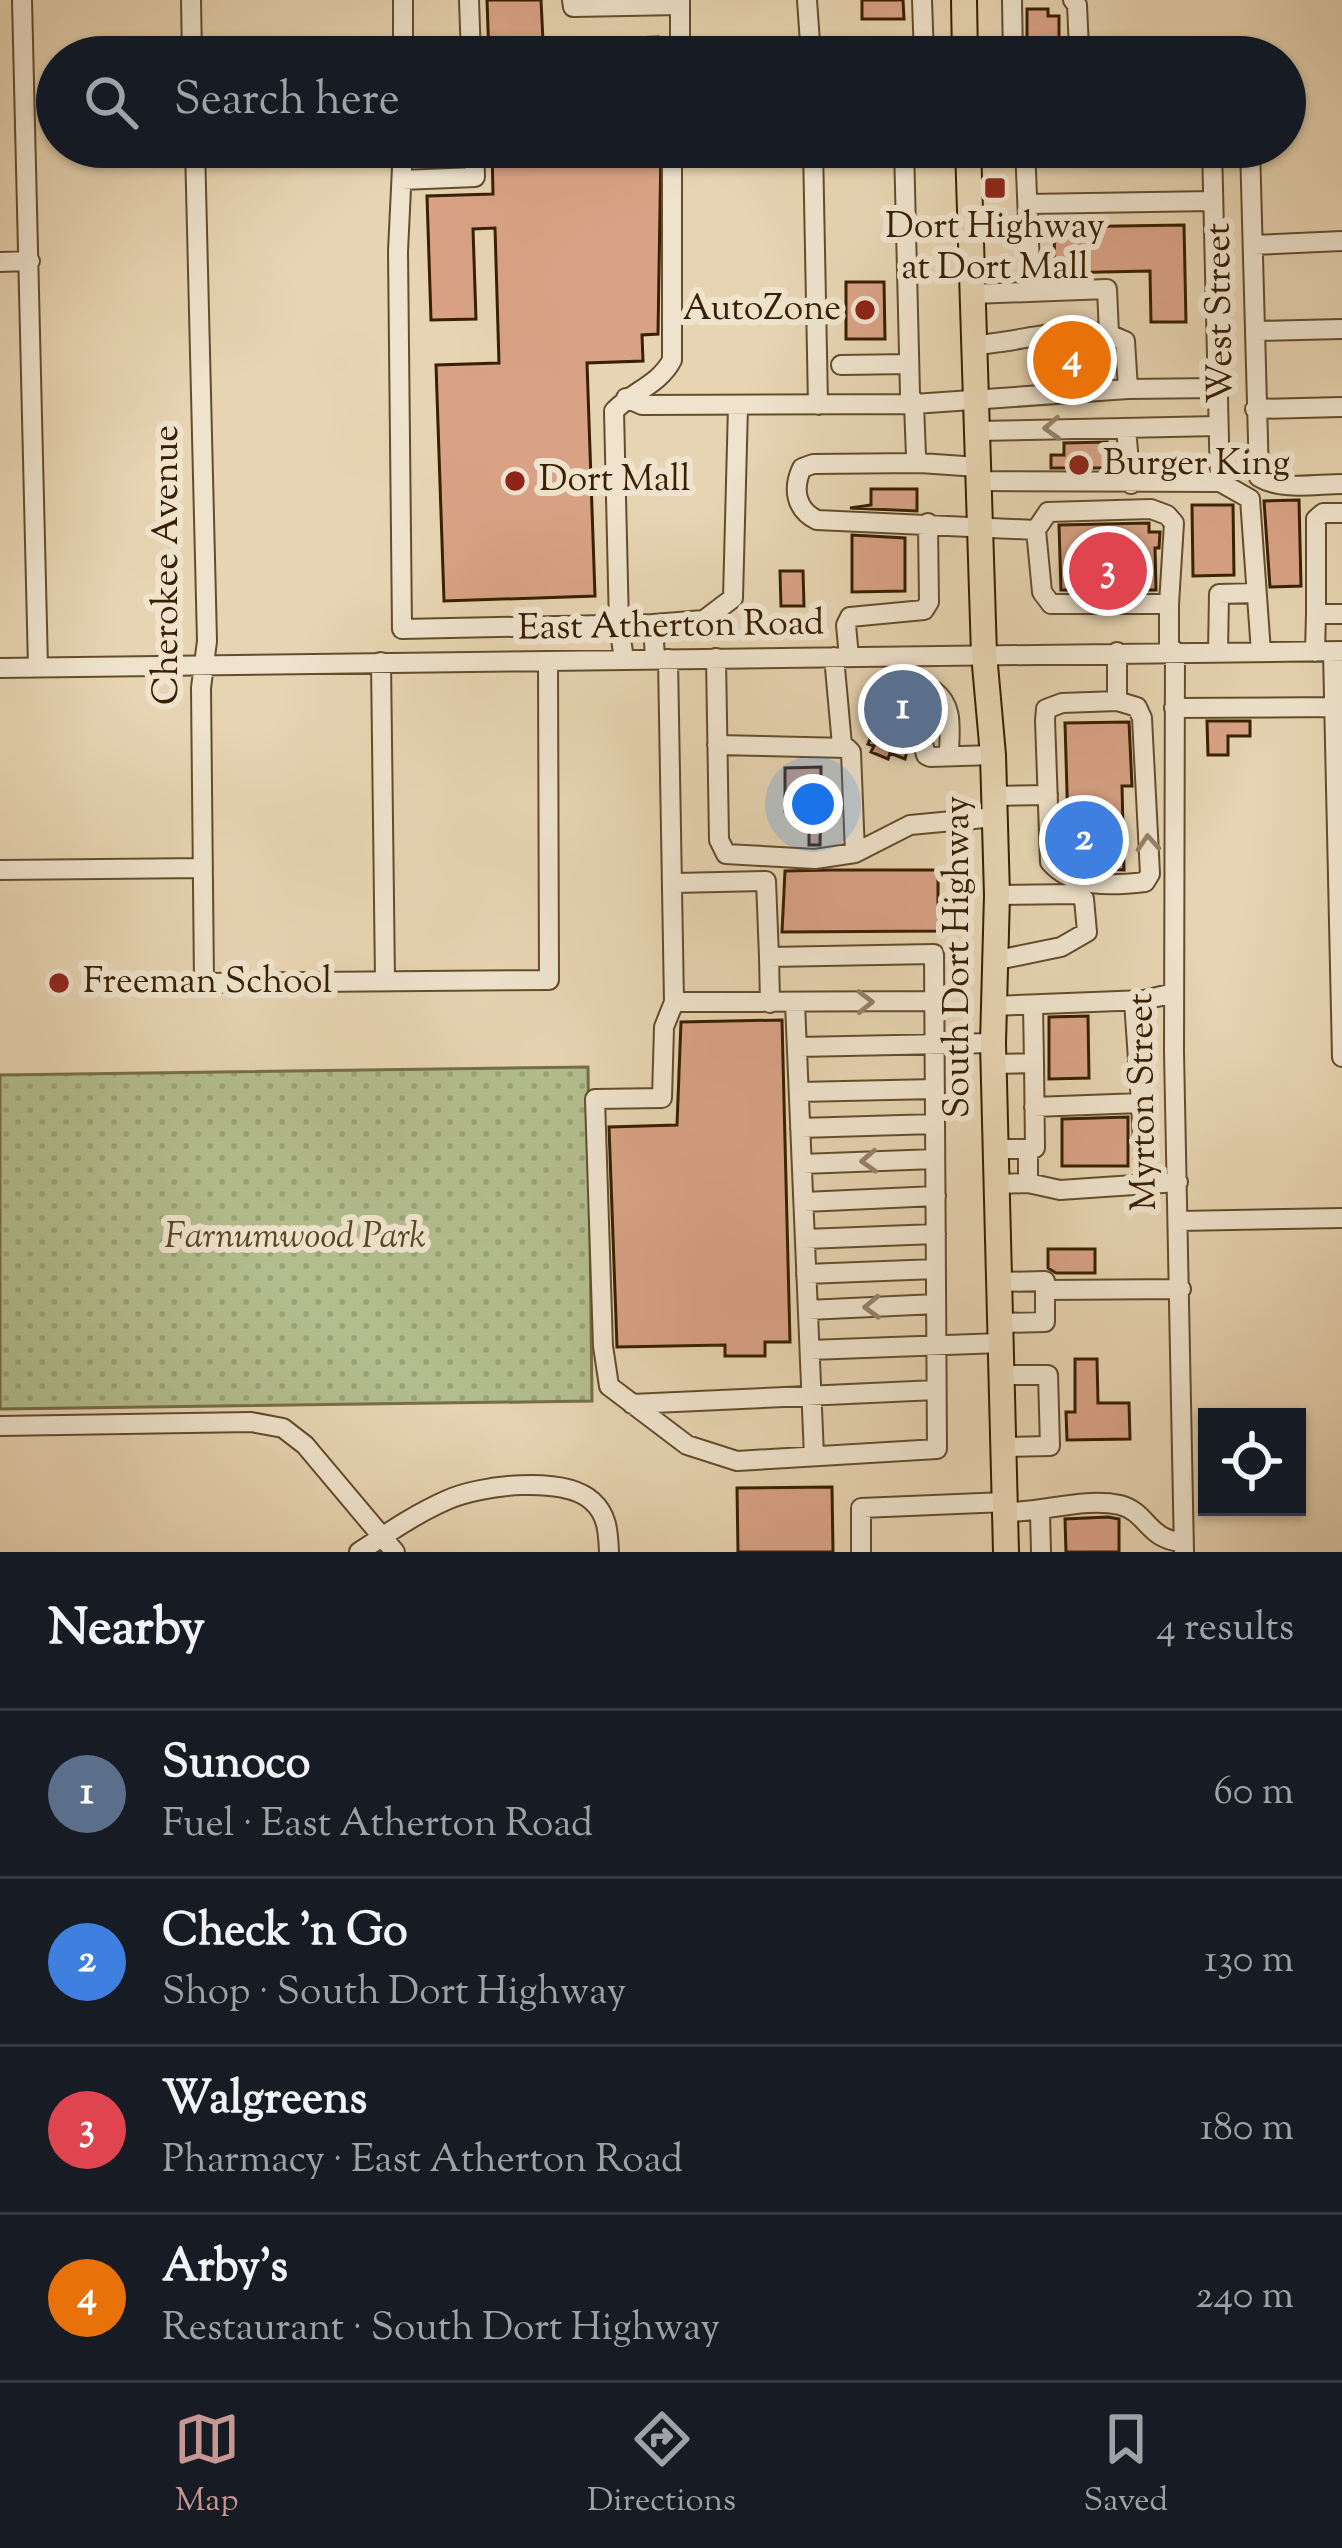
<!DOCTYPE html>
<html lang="en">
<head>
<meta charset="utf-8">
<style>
  :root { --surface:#171b24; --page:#242831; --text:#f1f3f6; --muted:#9ea1a6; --line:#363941; --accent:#c59692 }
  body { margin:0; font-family:"Sorts Mill Goudy",serif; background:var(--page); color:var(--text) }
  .controls { position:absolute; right:36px; bottom:36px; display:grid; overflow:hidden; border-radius:0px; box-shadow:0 3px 9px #0004 }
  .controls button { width:108px; height:108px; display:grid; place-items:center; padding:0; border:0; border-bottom:3px solid var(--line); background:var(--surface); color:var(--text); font:60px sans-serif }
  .you { position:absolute; left:813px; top:804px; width:42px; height:42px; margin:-30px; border:9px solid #fff; border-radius:50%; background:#1a73e8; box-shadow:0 0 0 18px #1a73e833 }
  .badge { display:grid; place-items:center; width:78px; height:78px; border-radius:50%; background:var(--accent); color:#fff; font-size:39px; font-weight:700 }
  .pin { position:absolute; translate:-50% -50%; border:6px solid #fff; box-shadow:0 3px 12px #0006 }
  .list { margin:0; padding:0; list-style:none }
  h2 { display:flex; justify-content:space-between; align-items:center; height:156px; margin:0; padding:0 48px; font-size:51px }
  h2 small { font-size:39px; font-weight:400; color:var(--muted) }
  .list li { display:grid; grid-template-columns:78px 1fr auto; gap:36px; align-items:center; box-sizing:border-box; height:168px; padding:0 48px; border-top:3px solid var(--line) }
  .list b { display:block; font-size:45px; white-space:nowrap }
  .list p { margin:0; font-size:39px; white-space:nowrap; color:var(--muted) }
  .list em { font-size:39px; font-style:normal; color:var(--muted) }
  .icon { flex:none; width:66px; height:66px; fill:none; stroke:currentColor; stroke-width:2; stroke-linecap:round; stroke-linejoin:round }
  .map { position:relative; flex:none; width:1342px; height:1552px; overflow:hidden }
  .search { position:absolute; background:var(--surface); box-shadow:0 3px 9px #0004; left:36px; right:36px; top:36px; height:132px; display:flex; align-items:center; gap:30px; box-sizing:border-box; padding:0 42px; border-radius:66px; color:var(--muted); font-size:45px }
  .sheet { height:828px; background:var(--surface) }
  nav { display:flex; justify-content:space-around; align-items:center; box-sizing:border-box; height:168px; border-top:3px solid var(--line); background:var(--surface); font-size:33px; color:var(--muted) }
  nav a { display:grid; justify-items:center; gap:6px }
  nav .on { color:var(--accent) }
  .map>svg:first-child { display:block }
  .park { fill:url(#park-dots); stroke:#766e47; stroke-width:3 }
  .building { fill:#d9a286; stroke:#382000; stroke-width:3 }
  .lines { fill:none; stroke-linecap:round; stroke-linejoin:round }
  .minor-casing { stroke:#644d2c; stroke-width:22 }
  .major-casing { stroke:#382000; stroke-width:28 }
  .minor { stroke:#efe3cd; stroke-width:18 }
  .major { stroke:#e7d4b2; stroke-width:24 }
  .oneway { stroke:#948266 }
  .poi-dot { fill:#8f2418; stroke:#efe3cd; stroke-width:4.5 }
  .labels { text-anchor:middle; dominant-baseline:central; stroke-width:12; stroke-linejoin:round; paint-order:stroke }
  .poi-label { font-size:36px; fill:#382000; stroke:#efe3cd; text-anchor:start }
  .street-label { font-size:36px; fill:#382000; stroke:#efe3cd }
  .park-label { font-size:36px; font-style:italic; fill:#574724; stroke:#efe3cd }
</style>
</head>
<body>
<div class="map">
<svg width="1342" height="1552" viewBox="0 0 1342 1552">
  <defs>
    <pattern id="park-dots" width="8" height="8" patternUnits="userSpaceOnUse" patternTransform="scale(3)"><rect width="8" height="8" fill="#b3bd8e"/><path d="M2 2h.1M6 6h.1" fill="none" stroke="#9ba279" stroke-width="1.8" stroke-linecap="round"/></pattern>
  </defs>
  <rect width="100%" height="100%" fill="#e7d4b2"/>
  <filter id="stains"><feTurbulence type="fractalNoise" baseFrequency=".00167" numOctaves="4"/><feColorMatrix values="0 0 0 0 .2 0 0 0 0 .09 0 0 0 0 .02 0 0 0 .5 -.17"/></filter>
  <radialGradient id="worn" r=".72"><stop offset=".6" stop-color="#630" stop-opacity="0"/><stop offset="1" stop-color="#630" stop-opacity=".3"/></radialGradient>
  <path class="park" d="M588,1067L592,1401L0,1409V1075Z"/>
  <path class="building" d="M487,0H541L543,41L658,37L659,57H489Z
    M862,0H903L904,19H862Z
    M1027,9H1048V16H1059V41H1050V48H1027Z
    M492,147H661L658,334L642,335L643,361L587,363L595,596L444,601L436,365L499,363L495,228L473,229L476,319L431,320L427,196L493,194Z
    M1184,225L1186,322H1151L1150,271L1055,273L1054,227Z
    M846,282H884L885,339H846Z
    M1071,346L1098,348V372H1045V349Z
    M1107,442V468H1051V455H1064V443Z
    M871,489H917V511L850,508L871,505Z
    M1299,500L1301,586L1270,587L1264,501Z
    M1192,505H1233L1234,575L1193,576Z
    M1149,523V532H1160L1159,548H1155L1156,590H1061L1059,525Z
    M852,535L905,538V591L852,592Z
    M780,571H803L804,606H781Z
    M1207,721H1250V736H1228V755H1208Z
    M1129,722L1132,786H1122L1124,870L1085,868L1069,860L1065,723Z
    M873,732L909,743L905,759L890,753L888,759L871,752L874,746L868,744Z
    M821,767L820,845H809V811H785V768Z
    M831,870H938V908H943V931L782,932L785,871Z
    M1088,1016L1089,1078L1049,1079V1017Z
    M782,1020L790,1342H765V1356H725V1345L617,1347L609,1127L677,1125L681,1022Z
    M1128,1117V1166H1062V1119Z
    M1048,1249H1095V1273H1056L1048,1268Z
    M1075,1359H1097L1098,1403H1129L1130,1439L1067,1440L1066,1412H1075Z
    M832,1487L833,1552H738L737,1488Z
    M1108,1517L1119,1519V1552H1066L1065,1519Z"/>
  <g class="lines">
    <defs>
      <path id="minor" d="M22,0L38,667
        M191,0L192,57
        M403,0V57
        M469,0L471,57
        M572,0L573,7L680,5
        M680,0V57
        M807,0L811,57
        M922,0L924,57
        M1012,0L1013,57
        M1072,57L1079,49L1077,5L1073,0
        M195,147L207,641L201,688L204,983L549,980L548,661
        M403,147L398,251L402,629L653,624L655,659
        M813,147L818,405
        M904,147L910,394L914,404L1128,389L1125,341C1082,319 1021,343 974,345
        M1025,147L1031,292
        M1212,147L1220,482L1250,499L1261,652
        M1250,147L1259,477C1282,491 1316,484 1342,484
        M402,180L475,177L474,147
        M1028,204L1212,201
        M1253,245L1342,241
        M0,262L30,261
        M973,294L1107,289L1109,333
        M1256,331L1342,329
        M841,365L909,364
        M1128,389L1216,388
        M626,398L642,405L914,404L916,456L920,463L978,467
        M1255,409L1342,407
        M1126,429L1131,484
        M977,431L1218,426
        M920,463L813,464L802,468C792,489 796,510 817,520L1036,530L1042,592L1051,604H1169L1174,523L1167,515L1151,509L1048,512L1036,530
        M979,481L1220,482
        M1169,604V651
        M1316,614V519L1323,513H1342
        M653,624L704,620L733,598L738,406
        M1175,651L1174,1052L1184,1552
        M1117,652V701L1062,703L1046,709L1045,720L1050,862C1072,888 1112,886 1145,882L1150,874L1142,718L1137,707L1117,701
        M1218,652L1219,594L1256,593
        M1315,652L1316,614H1342
        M1333,652L1342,1057
        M834,657L842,745
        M849,657L846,625L850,617L924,610L929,602L928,523
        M716,658L719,840L726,854L815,859L855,853L910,825L995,817
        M624,659L619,626L614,411C633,391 659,385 672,360V157L676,147
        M668,659L674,1002L935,1001
        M381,662L385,980
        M0,668L1342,651
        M1174,708L1335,707
        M717,745L847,748L851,752L855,853
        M949,756C949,731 955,707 934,691L874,694L875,718L920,732L926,755L930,757L993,755
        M994,796L1048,795
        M0,870L203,868
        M675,883L766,881L769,957
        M993,961L1061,947L1087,932L1084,899L1077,894L997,895
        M674,1002L664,1027L662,1098L595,1099L603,1346L609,1386L687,1445L737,1461L937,1449L934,954L769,957L770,1003
        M795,1003L814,1456
        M993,1006L1144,1000L1174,993
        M1033,1006L1034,1063
        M798,1047L993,1043
        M994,1064L1034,1063L1035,1148L1028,1149
        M799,1092L935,1089
        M1141,1103L1145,1184
        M1034,1107L1141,1103L1134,1001
        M800,1128L935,1124
        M997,1149H1028V1183L998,1184
        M802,1164L935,1159
        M1028,1183L1060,1190L1178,1182
        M804,1202L936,1196
        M1179,1221L1342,1218
        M805,1239L936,1234
        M806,1274L936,1269
        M1000,1282L1045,1281V1322L1001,1323
        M1045,1290L1181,1289
        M808,1310L936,1304
        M810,1350L1001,1343
        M1002,1375H1048L1050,1446L1003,1447
        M632,1404L936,1390
        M0,1426L251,1422L283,1428L305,1445L395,1552
        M1005,1512C1042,1513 1083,1497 1120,1505C1148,1512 1147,1540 1183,1542
        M1040,1513L1041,1552
        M359,1552C388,1533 415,1514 447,1500C480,1485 564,1475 592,1501C608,1515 608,1533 609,1552
        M861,1552V1508L1005,1502"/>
      <path id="major" d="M964,0L965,57
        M968,147L984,654L993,755L997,895L993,1043L1006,1552"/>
    </defs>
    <use href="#minor" class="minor-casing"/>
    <use href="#major" class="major-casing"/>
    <use href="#minor" class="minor"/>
    <use href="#major" class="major"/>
  </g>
  <defs><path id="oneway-chevron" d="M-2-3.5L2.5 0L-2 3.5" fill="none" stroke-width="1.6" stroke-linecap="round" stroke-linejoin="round" transform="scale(3)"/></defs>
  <g class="oneway">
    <use href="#oneway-chevron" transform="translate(1052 428) rotate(177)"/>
    <use href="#oneway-chevron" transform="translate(1148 843) rotate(-94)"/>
    <use href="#oneway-chevron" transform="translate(865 1002) rotate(-1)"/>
    <use href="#oneway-chevron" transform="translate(869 1161) rotate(177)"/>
    <use href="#oneway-chevron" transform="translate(872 1307) rotate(178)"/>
  </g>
  <g class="poi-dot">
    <rect x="983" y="176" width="24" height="24" rx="6"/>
    <circle cx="865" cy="310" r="12"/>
    <circle cx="1079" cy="465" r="12"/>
    <circle cx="515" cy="481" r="12"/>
    <circle cx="59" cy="983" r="12"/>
  </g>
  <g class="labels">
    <g class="poi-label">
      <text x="995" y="228" text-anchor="middle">Dort Highway<tspan x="995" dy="41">at Dort Mall</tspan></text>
      <text x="841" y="310" text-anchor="end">AutoZone</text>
      <text x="1103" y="465">Burger King</text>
      <text x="539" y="481">Dort Mall</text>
      <text x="83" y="983">Freeman School</text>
    </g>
    <g class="street-label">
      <text transform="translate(1221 313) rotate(-91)">West Street</text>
      <text transform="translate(168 565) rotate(-90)">Cherokee Avenue</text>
      <text transform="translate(671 627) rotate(-1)">East Atherton Road</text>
      <text transform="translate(959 957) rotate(-90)">South Dort Highway</text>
      <text transform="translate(1144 1102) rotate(-91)">Myrton Street</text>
    </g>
    <g class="park-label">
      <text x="295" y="1238">Farnumwood Park</text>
    </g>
  </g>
  <rect width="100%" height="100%" filter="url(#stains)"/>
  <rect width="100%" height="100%" fill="url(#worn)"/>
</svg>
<div class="controls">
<button><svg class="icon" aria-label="locate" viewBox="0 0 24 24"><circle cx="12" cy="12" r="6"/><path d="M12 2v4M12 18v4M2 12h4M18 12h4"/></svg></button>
</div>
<div class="you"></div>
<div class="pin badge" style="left:903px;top:709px;background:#5c6f8a">1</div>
<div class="pin badge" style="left:1084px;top:840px;background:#3f7fe0">2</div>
<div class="pin badge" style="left:1108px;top:571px;background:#e0444e">3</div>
<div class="pin badge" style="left:1072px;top:360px;background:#e8710a">4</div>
<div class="search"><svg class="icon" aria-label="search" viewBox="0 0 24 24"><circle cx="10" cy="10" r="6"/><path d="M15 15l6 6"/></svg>Search here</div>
</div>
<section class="sheet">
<h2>Nearby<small>4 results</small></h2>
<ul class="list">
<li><span class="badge" style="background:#5c6f8a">1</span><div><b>Sunoco</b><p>Fuel · East Atherton Road</p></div><em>60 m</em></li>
<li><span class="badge" style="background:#3f7fe0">2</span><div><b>Check 'n Go</b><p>Shop · South Dort Highway</p></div><em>130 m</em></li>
<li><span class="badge" style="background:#e0444e">3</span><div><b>Walgreens</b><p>Pharmacy · East Atherton Road</p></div><em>180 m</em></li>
<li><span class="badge" style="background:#e8710a">4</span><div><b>Arby's</b><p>Restaurant · South Dort Highway</p></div><em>240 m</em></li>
</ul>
</section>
<nav>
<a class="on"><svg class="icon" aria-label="map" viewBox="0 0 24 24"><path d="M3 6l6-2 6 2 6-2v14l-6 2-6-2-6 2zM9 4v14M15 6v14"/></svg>Map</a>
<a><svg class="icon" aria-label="directions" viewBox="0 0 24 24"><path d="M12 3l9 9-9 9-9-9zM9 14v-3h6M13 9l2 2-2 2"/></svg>Directions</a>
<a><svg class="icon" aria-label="saved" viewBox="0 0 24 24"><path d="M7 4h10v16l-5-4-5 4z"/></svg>Saved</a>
</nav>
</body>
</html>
